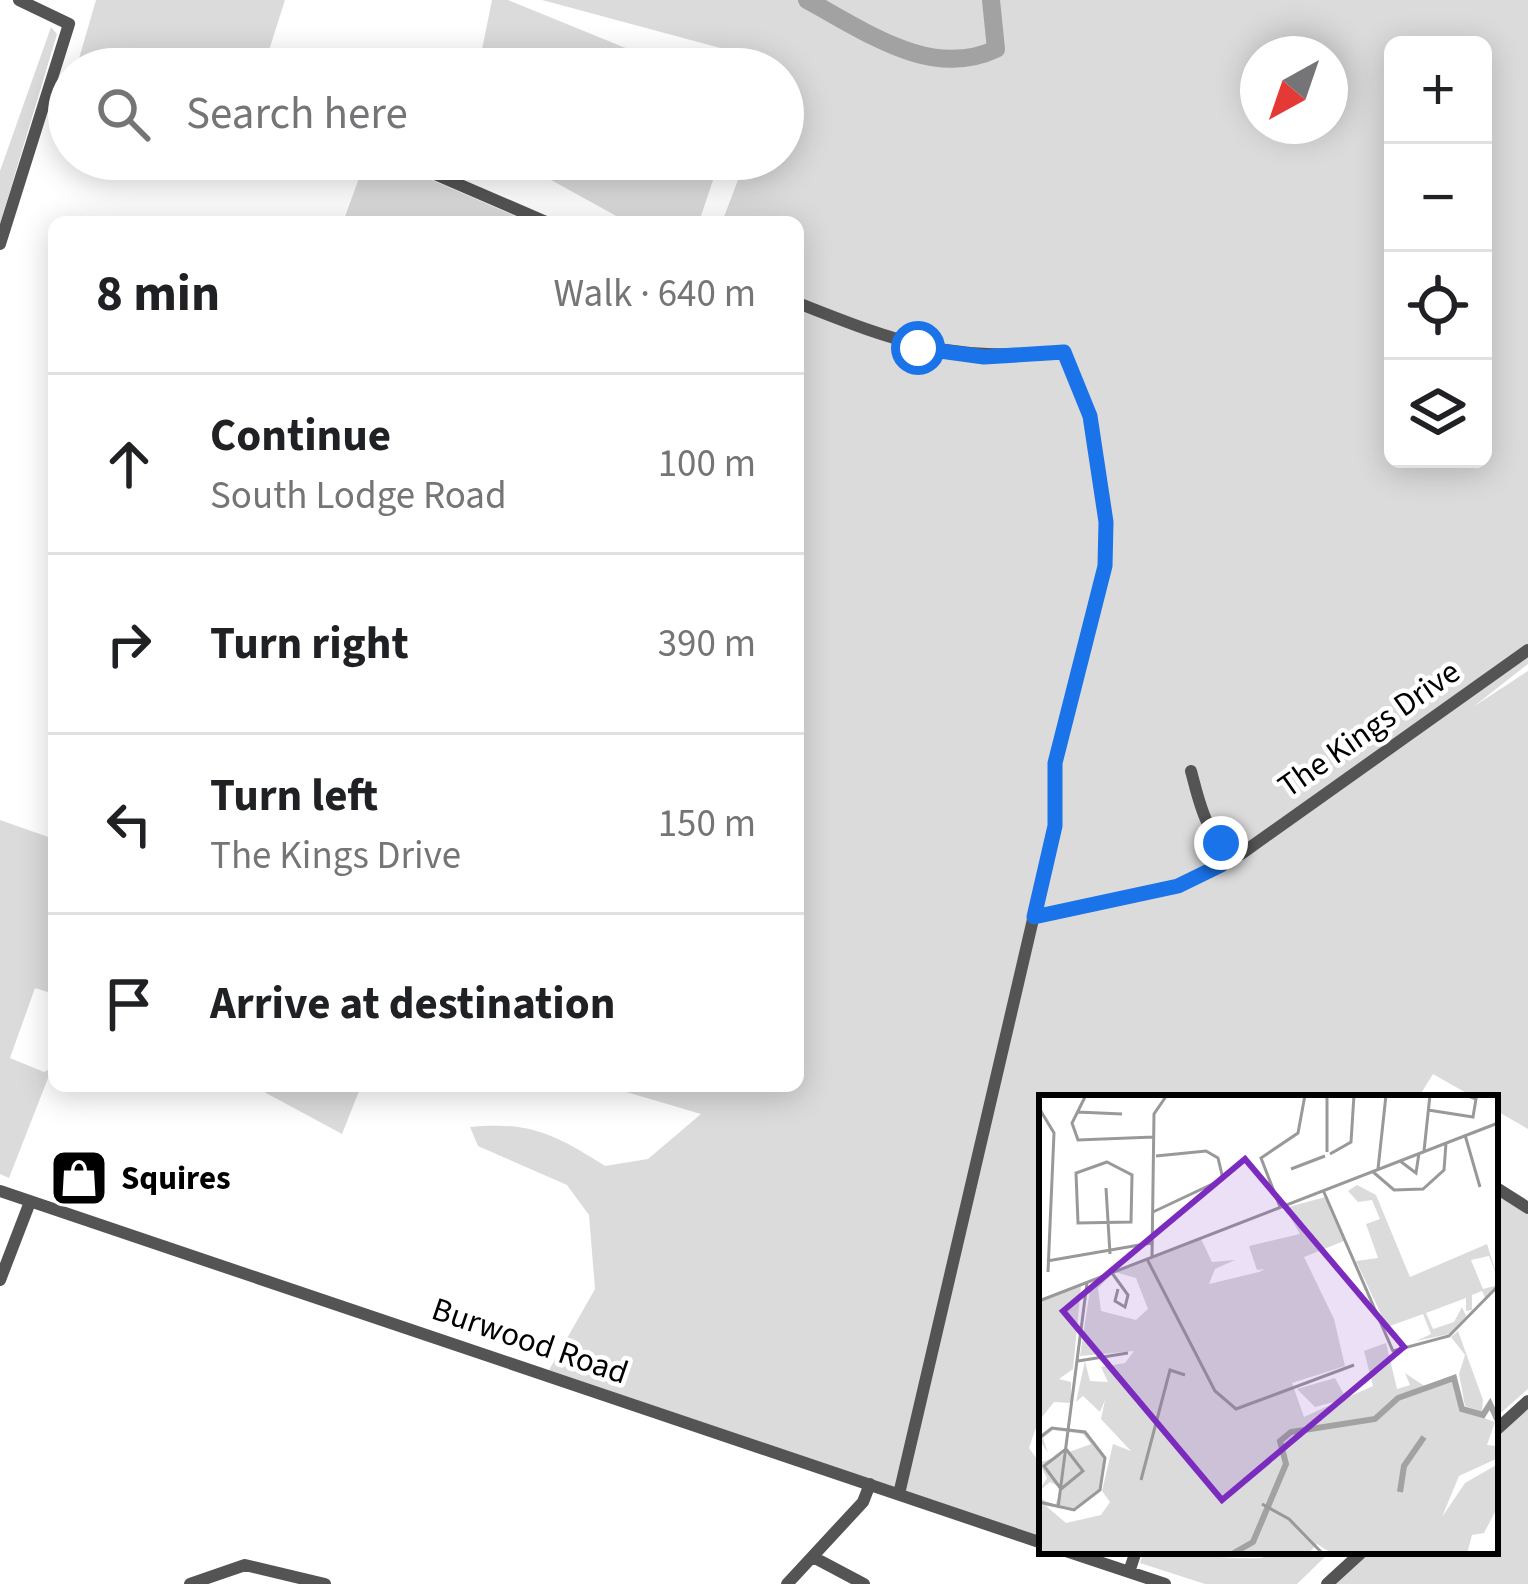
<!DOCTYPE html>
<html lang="en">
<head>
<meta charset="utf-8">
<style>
  :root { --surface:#fff; --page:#f6f6f6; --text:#202124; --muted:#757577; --line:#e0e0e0 }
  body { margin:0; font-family:"Source Sans 3",sans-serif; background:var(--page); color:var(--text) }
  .controls { position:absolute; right:36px; top:36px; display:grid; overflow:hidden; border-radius:18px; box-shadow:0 6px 30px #0003 }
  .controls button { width:108px; height:108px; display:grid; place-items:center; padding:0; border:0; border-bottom:3px solid var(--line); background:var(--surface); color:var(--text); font:60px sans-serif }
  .compass { position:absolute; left:1240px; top:36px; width:108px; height:108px; border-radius:50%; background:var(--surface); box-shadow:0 6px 30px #0003; rotate:220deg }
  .stop { position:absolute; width:36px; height:36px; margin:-27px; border:9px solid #1a73e8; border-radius:50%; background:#fff }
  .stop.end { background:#1a73e8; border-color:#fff; box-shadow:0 3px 12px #0008 }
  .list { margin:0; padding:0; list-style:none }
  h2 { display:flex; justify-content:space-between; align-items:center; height:156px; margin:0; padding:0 48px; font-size:51px }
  h2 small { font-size:39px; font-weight:400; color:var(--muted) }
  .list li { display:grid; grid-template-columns:78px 1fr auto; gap:36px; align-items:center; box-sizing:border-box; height:180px; padding:0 48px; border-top:3px solid var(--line) }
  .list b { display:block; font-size:45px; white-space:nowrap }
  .list p { margin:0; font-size:39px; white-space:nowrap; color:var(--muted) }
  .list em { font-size:39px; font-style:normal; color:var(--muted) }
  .icon { flex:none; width:66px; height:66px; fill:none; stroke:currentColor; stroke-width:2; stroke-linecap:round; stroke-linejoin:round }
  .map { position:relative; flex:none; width:1528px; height:1584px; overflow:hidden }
  .search { position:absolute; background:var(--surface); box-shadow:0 6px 30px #0003; left:48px; top:48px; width:756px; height:132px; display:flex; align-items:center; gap:30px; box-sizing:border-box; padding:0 42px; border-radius:66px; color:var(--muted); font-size:45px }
  .panel { position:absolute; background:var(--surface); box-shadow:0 6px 30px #0003; left:48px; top:216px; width:756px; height:876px; border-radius:18px }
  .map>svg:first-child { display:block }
  .green { fill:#dbdbdb; fill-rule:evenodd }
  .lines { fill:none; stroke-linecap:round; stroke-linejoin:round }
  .river { stroke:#a2a2a2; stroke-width:18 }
  .minor { stroke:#545454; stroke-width:12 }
  .route { stroke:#1a73e8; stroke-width:15 }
  .labels { text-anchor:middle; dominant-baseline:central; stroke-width:9; stroke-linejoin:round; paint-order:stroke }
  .street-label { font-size:33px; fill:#000; stroke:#fff }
  .poi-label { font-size:33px; font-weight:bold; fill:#000; stroke:#fff; text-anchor:start }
  .inset-river { fill:none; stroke:#a2a2a2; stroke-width:6 }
  .inset-road { fill:none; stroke:#999; stroke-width:3 }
  .view { fill:#7b2cbf; fill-opacity:0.15; stroke:#7b2cbf; stroke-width:6 }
  .inset-edge { fill:none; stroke:#000; stroke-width:6 }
</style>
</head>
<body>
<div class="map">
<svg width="1528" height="1584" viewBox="0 0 1528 1584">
  <rect width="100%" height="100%" fill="#fff"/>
  <path class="green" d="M96,0H285L263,69H76Z
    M492,0H508L677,69H478Z
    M542,0H1528V664L1473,707L1528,671V1129L1495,1110V1098H1475L1433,1074L1420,1095L1411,1092L1407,1098L1322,1093L1327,1098H1042V1410L1029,1448L1042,1466V1538L549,1370L595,1289L589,1215L567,1185L478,1146L470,1127C530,1121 556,1135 605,1166L648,1159L701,1114L606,1086H798V222H722L746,159H783L780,64ZM1393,45H1483V459H1393ZM1258,54H1330V126H1258Z
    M51,27L57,34L0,224V171Z
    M366,159H383L529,222H343Z
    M513,159H720L699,222L620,218Z
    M0,820L54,839V994L35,988L10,1058L44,1072L52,1068L9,1178L0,1174Z
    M253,1086H361L342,1134Z
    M1495,1194L1528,1212V1389L1495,1418Z
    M1528,1408V1584H1335L1371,1551H1495V1438Z
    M1144,1551C1185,1551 1221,1560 1262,1558L1268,1551H1331L1297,1584H1205L1140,1563Z"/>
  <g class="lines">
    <path class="river" d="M807,0C865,31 931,80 996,49L991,0"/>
    <path class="minor" d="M400,159L546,222
      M0,244L69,24L19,0
      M798,303C901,344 951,362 1064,352L1090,416L1106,522L1105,566L1055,763V825L899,1494
      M1191,771C1200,804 1206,842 1241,854L1528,650
      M1034,917L1178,886L1221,865L1225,848
      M1495,1187L1528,1208
      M0,1191L1042,1543
      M0,1280L30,1202
      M1495,1431L1528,1401
      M1066,1551L1165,1584
      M813,1557L864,1584
      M1129,1572L1136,1551
      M190,1584L245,1565L325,1584
      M787,1584L863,1502L870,1484
      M1327,1584L1363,1551"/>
  </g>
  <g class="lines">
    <path class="route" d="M918,348L984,357L1064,352L1090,416L1106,522L1105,566L1055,763V826L1034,917L1178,886L1221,865V843"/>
  </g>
  <defs>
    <symbol id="shop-square" viewBox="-11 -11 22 22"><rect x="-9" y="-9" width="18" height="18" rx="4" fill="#000" stroke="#fff"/><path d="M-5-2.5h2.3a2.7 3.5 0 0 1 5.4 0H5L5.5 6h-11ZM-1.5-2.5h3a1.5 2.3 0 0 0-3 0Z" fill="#fff"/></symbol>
  </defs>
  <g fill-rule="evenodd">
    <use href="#shop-square" x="46" y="1145" width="66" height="66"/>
  </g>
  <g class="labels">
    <g class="street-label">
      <text transform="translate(1369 729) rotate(-35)">The Kings Drive</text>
      <text transform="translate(530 1341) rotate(19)">Burwood Road</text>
    </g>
    <g class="poi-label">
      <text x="121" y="1178">Squires</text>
    </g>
  </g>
  <g transform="translate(1039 1095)">
    <rect width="459" height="459" fill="#fff"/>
    <path d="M318,90L337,100L371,182L448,149L459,184L450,161L432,165L444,194L459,190L447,205L443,196L433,200V215L427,216V203L387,218L394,234L415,227L423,212L427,221L411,239L377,246L392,239L384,219L348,232L317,166L339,163L327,129L341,124L333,105L319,107L309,96ZM286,102L305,146L265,162L295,224L306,271L253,288L265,322L302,305L276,312L258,294L296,283L307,303L334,291L325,256L347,248L358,294L371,290L366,278L387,292L413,286L421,314L456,327L448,350L459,351V363L420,381L403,422L426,388L459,369L457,415L445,438L433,440L428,459H294L278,449L269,459H193L210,448L191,459H0V403L16,410L23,393L11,387L0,396L8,383L0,368L52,349L44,339L14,335L4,343L9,358L0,344L14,333L45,338L65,363L61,395L35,415L7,411L27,428L62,420L71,407L63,396L74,349L92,356L62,324L66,305L61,317L44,301L37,307L46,266L51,286L69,287L62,272L86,268L95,256L41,261L52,188L72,180L59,193L62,216L97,225L109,214L97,183L76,177L162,144L173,167L196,165L176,174L170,189L220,177L226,174L218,175L210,151L261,139L246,113ZM42,191L34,274L20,284L32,287V308L15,307L0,326V207ZM419,236L444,305L443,317L426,311L420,279L426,260L412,242Z" fill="#dbdbdb"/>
    <path class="inset-river" d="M361,397L365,371L385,342M193,459L214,447L247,369L241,346L252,337L336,324L359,303L415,283L423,314L444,320L451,309L459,326"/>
    <path class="inset-road" d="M47,0L33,28L39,45L115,42M0,13L15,38L9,177M389,15L434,22L437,4L427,0M38,17L83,19M426,40L441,92M385,56L391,0M288,57V0M291,59L312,47L315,0M361,66L377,78L380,58M68,67L93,80L92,127L39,128L37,78ZM252,74L286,61M339,74L347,0M333,76L355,95L384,94L405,75L407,48M67,93L71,159M284,95L354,256L410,241L459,191M241,112L222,63L259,38L266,0M114,117L184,84L179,63L167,56L117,61M113,163L115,19L128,0M108,164L176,296L197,314L315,270M8,166L112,148M73,178L89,200L86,212L76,206L79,194M0,206L459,28M39,266L89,258M0,343L13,333L46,337L66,363L61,395L35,415L0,407M102,385L131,275L146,280M22,394L5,371L27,354M22,394L44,376L27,354M223,409L250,424L284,459M19,413L48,188"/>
    <path class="view" d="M206,64L365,252L183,405L24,216Z"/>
    <rect width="459" height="459" class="inset-edge"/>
  </g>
</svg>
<div class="controls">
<button>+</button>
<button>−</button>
<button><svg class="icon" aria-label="locate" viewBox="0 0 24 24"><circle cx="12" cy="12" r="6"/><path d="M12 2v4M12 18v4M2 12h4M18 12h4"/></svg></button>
<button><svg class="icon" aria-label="layers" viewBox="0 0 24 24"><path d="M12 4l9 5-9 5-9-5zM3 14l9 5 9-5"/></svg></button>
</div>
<svg class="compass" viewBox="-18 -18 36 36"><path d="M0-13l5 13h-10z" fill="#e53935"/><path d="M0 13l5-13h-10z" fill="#757577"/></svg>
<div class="stop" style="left:918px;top:348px"></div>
<div class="stop end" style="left:1221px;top:843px"></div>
<div class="search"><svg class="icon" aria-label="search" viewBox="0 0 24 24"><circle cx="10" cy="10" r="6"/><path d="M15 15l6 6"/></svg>Search here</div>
<section class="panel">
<h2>8 min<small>Walk · 640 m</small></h2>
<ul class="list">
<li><svg class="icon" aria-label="ahead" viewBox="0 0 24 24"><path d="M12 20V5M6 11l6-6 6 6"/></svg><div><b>Continue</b><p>South Lodge Road</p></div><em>100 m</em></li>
<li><svg class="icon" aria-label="right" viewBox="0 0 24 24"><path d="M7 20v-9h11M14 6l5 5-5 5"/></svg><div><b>Turn right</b></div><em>390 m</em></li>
<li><svg class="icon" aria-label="left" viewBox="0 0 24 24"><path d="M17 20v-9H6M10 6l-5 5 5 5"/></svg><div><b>Turn left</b><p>The Kings Drive</p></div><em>150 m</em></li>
<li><svg class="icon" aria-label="arrive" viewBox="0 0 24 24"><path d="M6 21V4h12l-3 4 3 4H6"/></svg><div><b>Arrive at destination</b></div></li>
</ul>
</section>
</div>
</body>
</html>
